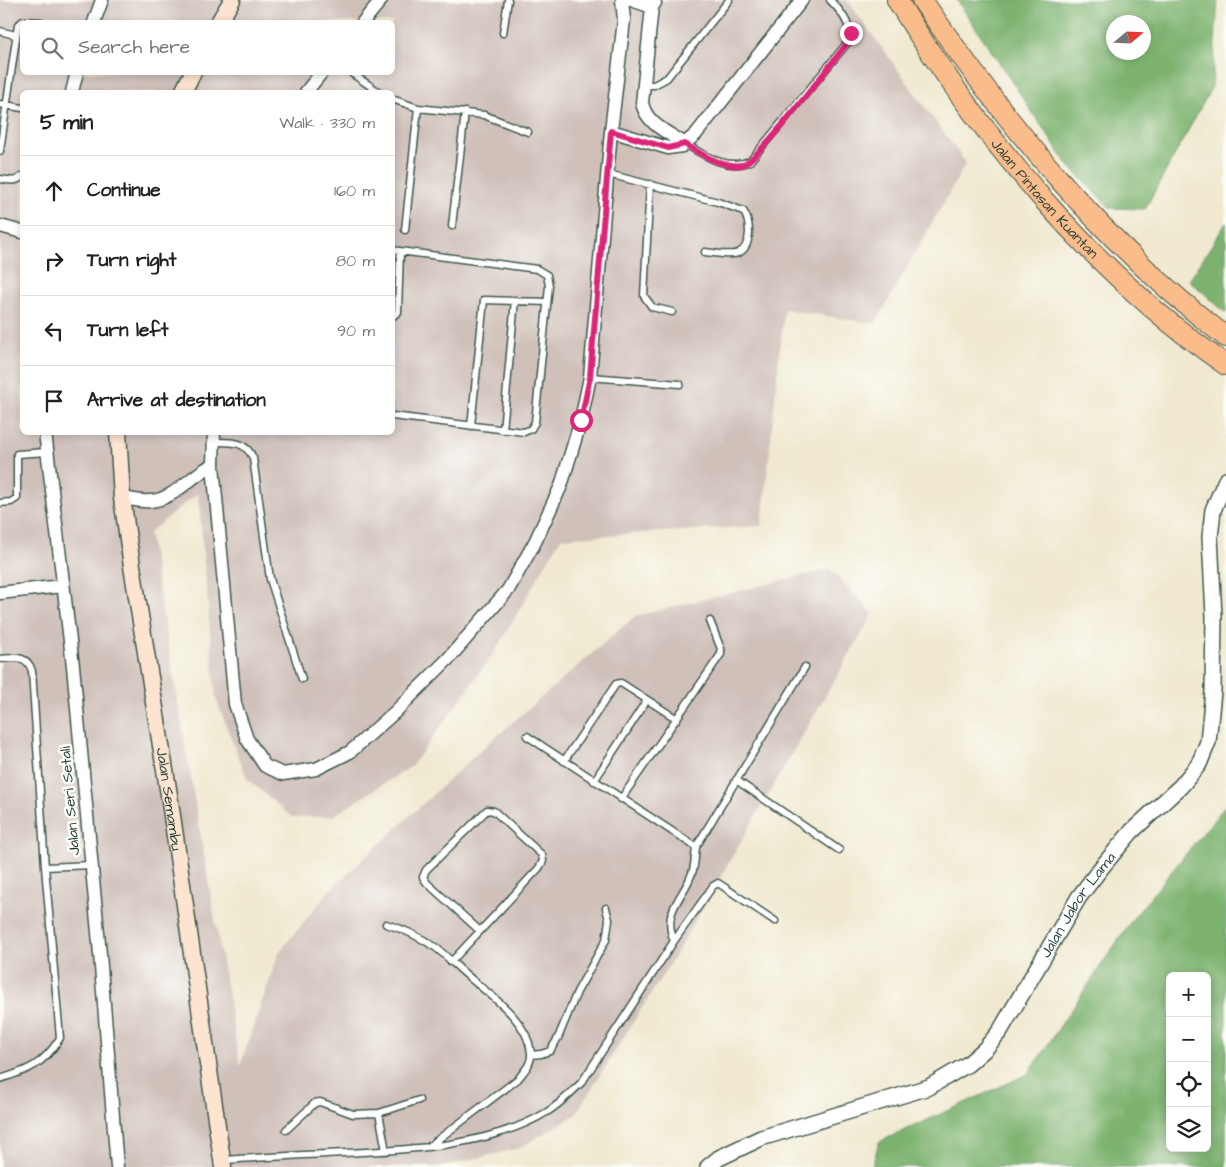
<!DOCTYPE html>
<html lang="en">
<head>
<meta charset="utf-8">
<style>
  :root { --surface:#fff; --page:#f6f6f6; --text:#202124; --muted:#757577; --line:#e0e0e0 }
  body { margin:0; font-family:"Architects Daughter",sans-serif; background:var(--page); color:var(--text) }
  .controls { position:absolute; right:15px; bottom:15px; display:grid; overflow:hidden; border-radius:8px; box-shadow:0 2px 8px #0003 }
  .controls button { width:45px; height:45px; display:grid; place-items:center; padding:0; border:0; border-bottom:1px solid var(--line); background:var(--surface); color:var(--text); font:25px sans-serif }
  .compass { position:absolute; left:1106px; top:15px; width:45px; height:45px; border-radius:50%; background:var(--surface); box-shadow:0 2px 8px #0003; rotate:71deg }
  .stop { position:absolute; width:15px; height:15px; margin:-11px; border:4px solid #db2777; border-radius:50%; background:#fff }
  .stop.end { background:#db2777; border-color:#fff; box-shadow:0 1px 5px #0008 }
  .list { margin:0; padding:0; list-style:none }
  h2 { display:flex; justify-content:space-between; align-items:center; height:65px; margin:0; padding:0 20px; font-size:21px }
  h2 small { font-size:16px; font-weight:400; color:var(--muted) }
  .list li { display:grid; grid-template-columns:32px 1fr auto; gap:15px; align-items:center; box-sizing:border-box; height:70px; padding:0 20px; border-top:1px solid var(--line) }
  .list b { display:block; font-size:19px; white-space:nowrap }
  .list em { font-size:16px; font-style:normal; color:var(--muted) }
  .icon { flex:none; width:28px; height:28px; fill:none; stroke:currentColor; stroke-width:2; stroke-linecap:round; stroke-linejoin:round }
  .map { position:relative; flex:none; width:1226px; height:1167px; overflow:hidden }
  .search { position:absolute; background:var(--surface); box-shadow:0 2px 8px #0003; left:20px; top:20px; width:375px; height:55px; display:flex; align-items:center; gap:12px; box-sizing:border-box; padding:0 18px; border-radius:8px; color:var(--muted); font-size:19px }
  .panel { position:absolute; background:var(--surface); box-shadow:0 2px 8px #0003; left:20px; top:90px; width:375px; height:345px; border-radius:8px }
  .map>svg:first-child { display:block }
  .industrial { fill:#cfc0ba; fill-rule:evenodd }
  .forest { fill:#7bb26e; stroke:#4d7851; fill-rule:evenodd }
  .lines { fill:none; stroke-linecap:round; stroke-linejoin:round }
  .service-casing { stroke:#3e574b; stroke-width:9 }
  .minor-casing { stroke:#3e574b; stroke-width:15 }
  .tertiary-casing { stroke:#3e574b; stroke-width:18 }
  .secondary-casing { stroke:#3e574b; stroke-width:19 }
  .trunk-casing { stroke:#3e574b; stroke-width:22 }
  .service { stroke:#fff; stroke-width:6 }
  .minor { stroke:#fff; stroke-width:12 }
  .tertiary { stroke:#fff; stroke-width:15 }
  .secondary { stroke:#fde4d1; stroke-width:16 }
  .trunk { stroke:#fabc8b; stroke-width:20 }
  .route { stroke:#db2777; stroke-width:6 }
  .labels { text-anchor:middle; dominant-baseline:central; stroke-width:5; stroke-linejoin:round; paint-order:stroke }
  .street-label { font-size:15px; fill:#1f3d34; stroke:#fdfcf7 }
</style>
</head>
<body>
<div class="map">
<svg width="1226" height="1167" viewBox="0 0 1226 1167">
  <rect width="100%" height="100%" fill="#fdfcf7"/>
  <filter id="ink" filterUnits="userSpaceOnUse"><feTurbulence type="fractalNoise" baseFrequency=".02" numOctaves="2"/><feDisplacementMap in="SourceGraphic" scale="10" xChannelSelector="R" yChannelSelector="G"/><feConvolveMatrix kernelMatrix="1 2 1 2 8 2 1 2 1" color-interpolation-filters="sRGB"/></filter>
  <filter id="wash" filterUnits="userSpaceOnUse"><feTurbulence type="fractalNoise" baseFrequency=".0096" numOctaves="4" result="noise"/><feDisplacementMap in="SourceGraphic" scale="20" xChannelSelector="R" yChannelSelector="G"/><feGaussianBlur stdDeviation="1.12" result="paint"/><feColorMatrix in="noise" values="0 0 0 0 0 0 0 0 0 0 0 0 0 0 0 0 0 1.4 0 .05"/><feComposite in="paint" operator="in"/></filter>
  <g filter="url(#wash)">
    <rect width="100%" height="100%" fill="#f0e9d0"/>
    <path class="industrial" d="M0,0H847L966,163L875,324L784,309L762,526L561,538L494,653L412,766L333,816L293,818L247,779L216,699L198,493L149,533L240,1066L279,952L331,889L483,748L635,616L830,569L873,614L674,957L575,1115L520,1148L440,1167H0ZM22,22H392V72H22ZM22,92H392V432H22Z"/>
    <path class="forest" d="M957,0H1218L1212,87L1145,209L1110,208L1067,164ZM1114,22H1144V52H1114Z
      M1226,223V313L1189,280Z
      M1226,805V1167H872L879,1142L1028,1074L1131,921ZM1170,976H1207V1148H1170Z"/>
  </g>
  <g filter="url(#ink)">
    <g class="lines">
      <defs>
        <path id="service" d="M0,31L15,35
          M503,33L508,0
          M350,72L379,92
          M644,85H654L667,78L729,0
          M392,99L418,108L484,115L528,132
          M0,104L22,108
          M685,144C704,155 727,171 750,161L849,41C853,26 841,11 830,0
          M0,151L18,25L23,21L41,22
          M608,174L718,202L743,211C748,217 749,224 749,233C747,262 726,254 705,252
          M0,179C9,180 16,183 22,176
          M650,184L644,296L652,307L672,312
          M452,226L465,112
          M405,230L418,108
          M392,250L537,269L547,275L549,286L535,422L531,429L524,432L392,416
          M392,317L398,312L400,251
          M590,377L680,384
          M471,426L484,300L547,302
          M503,430L515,300
          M213,442C231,442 245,440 253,458L270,579L302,679
          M0,503L11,502L17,498V454L47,452
          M0,659C14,658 27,654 32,671L45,867L92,865
          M527,736L696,847
          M564,761L616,684L621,683L677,719
          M736,780L839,850
          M594,781L647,700
          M621,799L721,654V649L710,621
          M386,924C404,929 420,937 435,947C447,956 458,968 469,977C492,997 528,1020 531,1053C532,1064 524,1071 518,1079L428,1147
          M674,941L713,886L718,883L775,921
          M451,962L539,868L543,861L542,855L494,811L487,810L426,870L423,877L427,883L480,931
          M531,1055L541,1054L550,1051L558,1038L577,992L606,940L609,920L606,908
          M0,1079C29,1070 43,1065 60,1038L45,867
          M379,1113L419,1100
          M286,1130L315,1103L320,1102L353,1114L379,1113L386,1151
          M224,1160C264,1157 304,1155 345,1153C408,1150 492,1146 547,1112C560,1104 571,1093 582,1082L674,941C661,909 685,898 693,870C695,863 695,854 696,847L805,667"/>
        <path id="minor" d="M631,0L652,7L655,3
          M650,0L652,7L642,103C646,124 669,133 685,144
          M94,22L102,0
          M363,22L381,0
          M72,92L77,72
          M306,92L322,72
          M611,131L668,148L682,146L696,134L802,0
          M0,226L22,232
          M45,432L73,666L100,954L117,1167
          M214,432L213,465L235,704L247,739L265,766L283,774L316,769L350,752L395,712L449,658L508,590L535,542L561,486L581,420L590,377L611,131L624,20L622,0
          M122,498C131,499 141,502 150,501C174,500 192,474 213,465
          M0,593L62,586"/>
        <g id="tertiary">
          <path id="s1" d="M708,1167L719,1158L761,1138L929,1087L968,1064L985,1049L1000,1031L1079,897L1101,868L1132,831L1181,786L1199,764L1208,742L1213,691L1214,616L1210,537L1213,510L1226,480"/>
        </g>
        <g id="secondary">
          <path d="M219,22L232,0"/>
          <path d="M183,92L193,72"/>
          <path id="s2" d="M118,432L122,498L132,566L169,795L223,1167"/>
        </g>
        <g id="trunk">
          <path id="s3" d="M897,0C980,136 1094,274 1226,365"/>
          <path d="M922,0C1008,126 1104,244 1226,337"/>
        </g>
      </defs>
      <use href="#service" class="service-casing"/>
      <use href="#minor" class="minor-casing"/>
      <use href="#tertiary" class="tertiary-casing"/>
      <use href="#secondary" class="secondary-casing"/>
      <use href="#trunk" class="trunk-casing"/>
      <use href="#service" class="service"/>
      <use href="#minor" class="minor"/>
      <use href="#tertiary" class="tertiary"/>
      <use href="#secondary" class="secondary"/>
      <use href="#trunk" class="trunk"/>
    </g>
  </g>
  <g class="lines" filter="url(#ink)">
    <path class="route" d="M581,420L590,377L611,131L668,148L685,144C701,154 721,168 742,165C757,162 834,60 849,41L851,33"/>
  </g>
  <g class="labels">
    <g class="street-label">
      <text stroke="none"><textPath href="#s3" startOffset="248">Jalan Pintasan Kuantan</textPath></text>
      <text stroke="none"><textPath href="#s2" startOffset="371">Jalan Semambu</textPath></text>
      <text transform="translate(70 801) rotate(-95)">Jalan Seri Setali</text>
      <text stroke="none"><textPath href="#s1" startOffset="476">Jalan Jabor Lama</textPath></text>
    </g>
  </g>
</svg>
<div class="controls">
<button>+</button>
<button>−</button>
<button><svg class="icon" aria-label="locate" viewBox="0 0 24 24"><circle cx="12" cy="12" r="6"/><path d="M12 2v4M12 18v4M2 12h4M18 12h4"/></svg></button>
<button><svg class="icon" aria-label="layers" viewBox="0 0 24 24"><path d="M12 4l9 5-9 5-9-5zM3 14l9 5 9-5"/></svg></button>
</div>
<svg class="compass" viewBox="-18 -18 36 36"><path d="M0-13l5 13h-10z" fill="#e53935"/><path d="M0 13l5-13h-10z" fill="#757577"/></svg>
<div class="stop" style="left:581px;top:420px"></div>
<div class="stop end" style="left:851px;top:33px"></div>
<div class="search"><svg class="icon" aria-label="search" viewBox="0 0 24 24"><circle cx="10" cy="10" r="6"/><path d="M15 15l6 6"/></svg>Search here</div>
<section class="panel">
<h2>5 min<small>Walk · 330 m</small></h2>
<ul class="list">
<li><svg class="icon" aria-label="ahead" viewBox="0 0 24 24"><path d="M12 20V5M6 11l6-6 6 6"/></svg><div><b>Continue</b></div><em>160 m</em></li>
<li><svg class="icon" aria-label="right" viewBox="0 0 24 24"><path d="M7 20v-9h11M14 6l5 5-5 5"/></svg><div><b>Turn right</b></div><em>80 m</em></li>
<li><svg class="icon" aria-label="left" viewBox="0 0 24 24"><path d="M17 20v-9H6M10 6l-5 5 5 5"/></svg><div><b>Turn left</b></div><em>90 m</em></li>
<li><svg class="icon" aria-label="arrive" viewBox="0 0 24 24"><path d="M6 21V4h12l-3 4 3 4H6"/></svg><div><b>Arrive at destination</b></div></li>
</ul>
</section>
</div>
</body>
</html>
